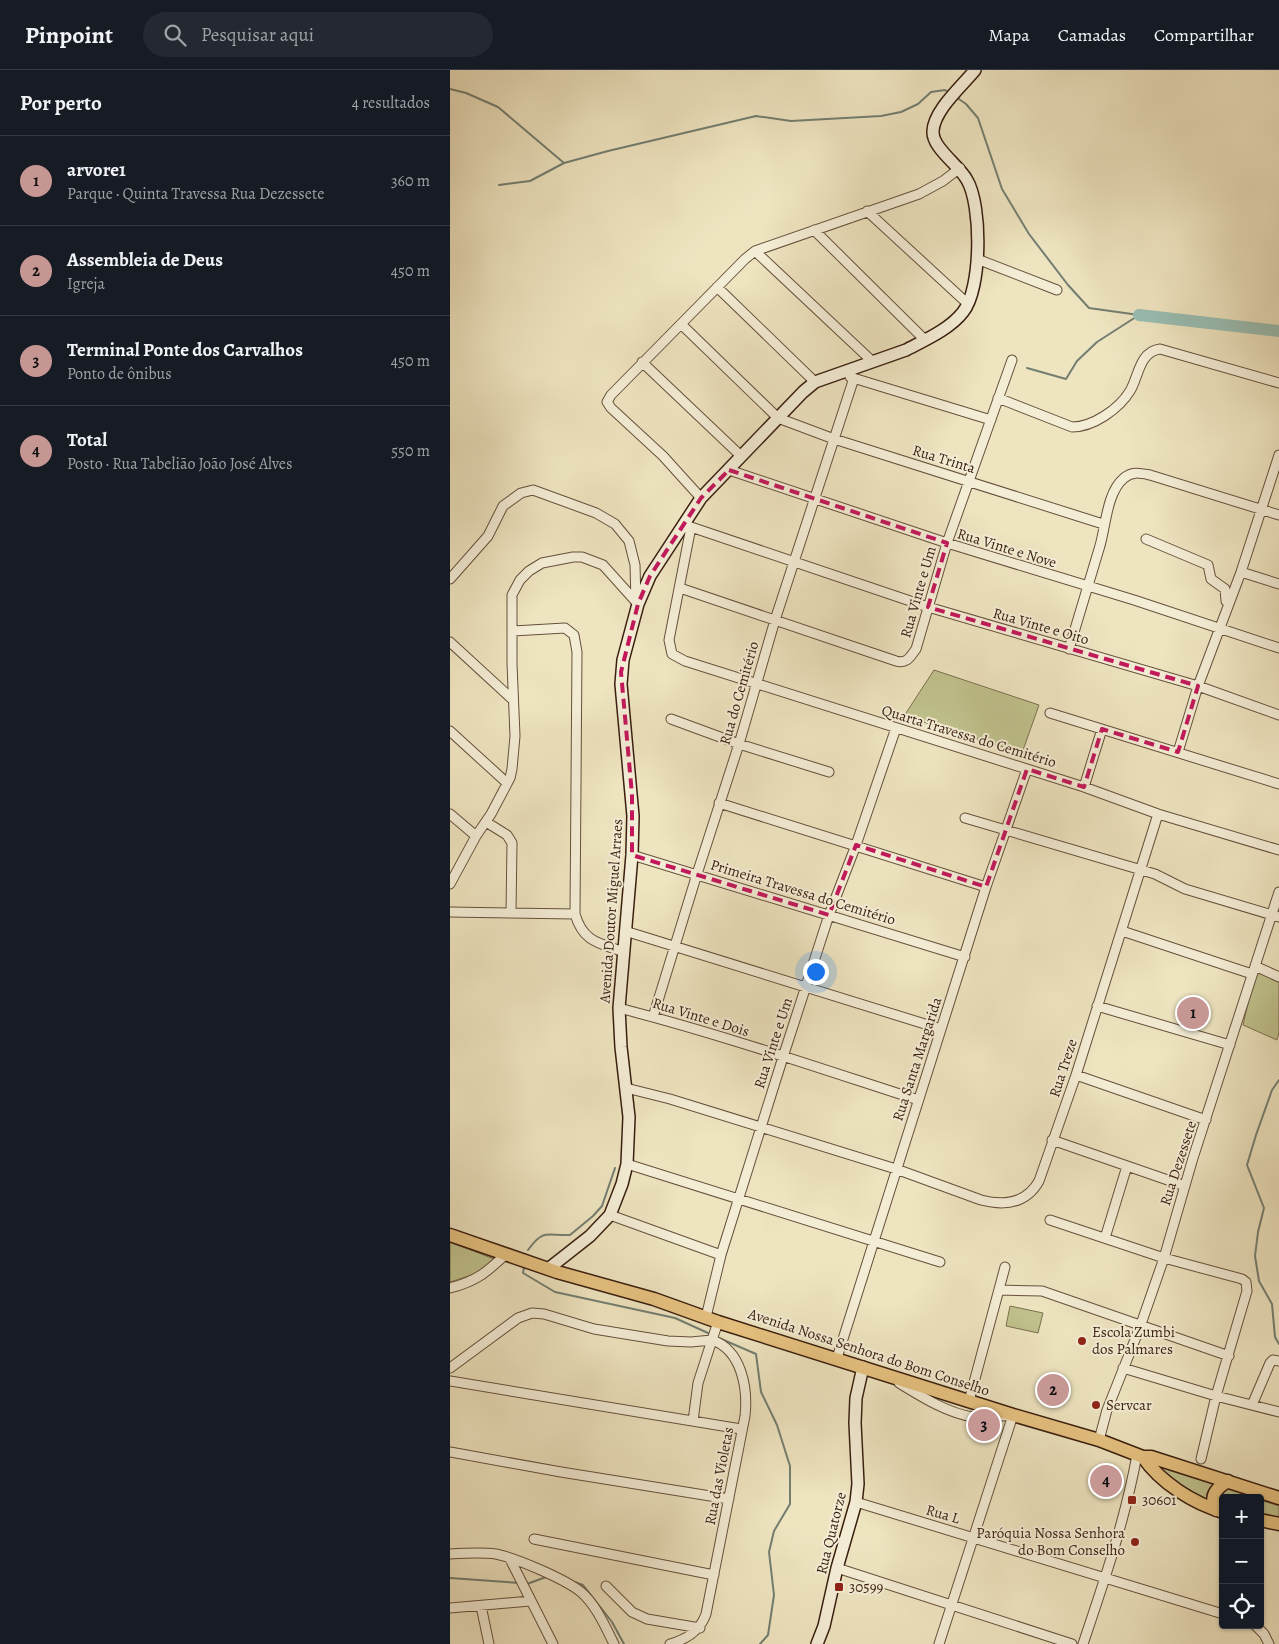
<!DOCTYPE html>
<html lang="pt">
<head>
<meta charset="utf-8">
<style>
  :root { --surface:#171b24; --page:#242831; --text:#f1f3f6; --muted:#9ea1a6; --line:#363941; --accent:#c59692 }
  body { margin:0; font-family:Alegreya,serif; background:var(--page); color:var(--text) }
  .controls { position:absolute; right:15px; bottom:15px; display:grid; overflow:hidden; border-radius:5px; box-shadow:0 1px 4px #0004 }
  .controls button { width:45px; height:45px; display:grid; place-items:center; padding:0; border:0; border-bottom:1px solid var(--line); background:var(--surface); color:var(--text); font:25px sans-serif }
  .you { position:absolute; left:365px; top:901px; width:18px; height:18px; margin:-12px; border:4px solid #fff; border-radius:50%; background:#1a73e8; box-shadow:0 0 0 8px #1a73e833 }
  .badge { display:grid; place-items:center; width:32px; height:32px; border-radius:50%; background:var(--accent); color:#111; font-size:16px; font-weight:700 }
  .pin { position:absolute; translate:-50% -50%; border:2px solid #fff; box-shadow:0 1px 5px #0006 }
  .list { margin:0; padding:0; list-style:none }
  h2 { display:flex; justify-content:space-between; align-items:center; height:65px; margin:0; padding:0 20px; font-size:21px }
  h2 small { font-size:16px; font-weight:400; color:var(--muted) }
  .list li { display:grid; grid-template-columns:32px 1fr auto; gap:15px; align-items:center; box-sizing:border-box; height:90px; padding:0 20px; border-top:1px solid var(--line) }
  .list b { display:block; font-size:19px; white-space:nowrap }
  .list p { margin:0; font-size:16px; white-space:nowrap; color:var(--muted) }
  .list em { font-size:16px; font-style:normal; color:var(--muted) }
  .icon { flex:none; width:28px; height:28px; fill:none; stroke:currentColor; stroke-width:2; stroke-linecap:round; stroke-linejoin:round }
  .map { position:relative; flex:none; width:829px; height:1574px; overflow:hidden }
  header { display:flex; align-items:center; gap:30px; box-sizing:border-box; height:70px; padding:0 25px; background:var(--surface); border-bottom:1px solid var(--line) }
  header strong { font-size:24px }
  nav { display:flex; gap:28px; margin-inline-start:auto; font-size:18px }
  .search { width:350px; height:45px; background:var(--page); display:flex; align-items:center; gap:12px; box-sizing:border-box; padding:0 18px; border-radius:28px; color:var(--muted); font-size:19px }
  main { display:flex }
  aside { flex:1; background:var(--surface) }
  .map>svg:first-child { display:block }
  .green { fill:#c0c28d; stroke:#7c704e }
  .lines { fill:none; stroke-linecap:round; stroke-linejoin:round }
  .stream { stroke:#737e71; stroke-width:2 }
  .river { stroke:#99beb3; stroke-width:12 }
  .street-casing { stroke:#66503b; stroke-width:11 }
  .secondary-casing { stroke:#391e0f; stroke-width:14 }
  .primary-casing { stroke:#391e0f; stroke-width:15 }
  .street { stroke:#f4edd6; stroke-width:9 }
  .secondary { stroke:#f4edd6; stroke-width:11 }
  .primary { stroke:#e7c280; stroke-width:12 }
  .marked { fill:none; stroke:#c2185b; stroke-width:4; stroke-dasharray:10 6; stroke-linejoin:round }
  .poi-dot { fill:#8f2418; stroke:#f4edd6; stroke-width:2 }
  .labels { text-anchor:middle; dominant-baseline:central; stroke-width:4; stroke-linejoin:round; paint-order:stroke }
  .street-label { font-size:15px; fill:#391e0f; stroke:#f4edd6 }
  .poi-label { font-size:15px; fill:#391e0f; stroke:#f4edd6; text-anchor:start }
</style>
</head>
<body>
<header>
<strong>Pinpoint</strong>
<div class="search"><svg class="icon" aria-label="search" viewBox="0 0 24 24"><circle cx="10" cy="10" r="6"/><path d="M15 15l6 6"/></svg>Pesquisar aqui</div>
<nav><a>Mapa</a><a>Camadas</a><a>Compartilhar</a></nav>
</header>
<main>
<aside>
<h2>Por perto<small>4 resultados</small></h2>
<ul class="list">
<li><span class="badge">1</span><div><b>arvore1</b><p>Parque · Quinta Travessa Rua Dezessete</p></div><em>360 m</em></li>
<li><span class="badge">2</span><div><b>Assembleia de Deus</b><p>Igreja</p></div><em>450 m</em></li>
<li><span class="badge">3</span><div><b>Terminal Ponte dos Carvalhos</b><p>Ponto de ônibus</p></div><em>450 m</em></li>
<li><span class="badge">4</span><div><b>Total</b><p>Posto · Rua Tabelião João José Alves</p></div><em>550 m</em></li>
</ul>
</aside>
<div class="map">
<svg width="829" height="1574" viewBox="0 0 829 1574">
  <rect width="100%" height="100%" fill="#eee4c0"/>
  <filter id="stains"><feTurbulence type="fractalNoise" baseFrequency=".004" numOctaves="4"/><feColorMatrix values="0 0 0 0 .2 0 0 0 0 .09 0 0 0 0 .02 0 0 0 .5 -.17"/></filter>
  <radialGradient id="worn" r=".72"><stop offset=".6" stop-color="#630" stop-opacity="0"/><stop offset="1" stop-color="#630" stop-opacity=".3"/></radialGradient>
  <path class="green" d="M484,600L589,635L572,683L454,646Z
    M806,899L829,909V962L827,970L793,955Z
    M0,1172L44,1189L31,1202L0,1212Z
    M560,1236L593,1243L588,1263L556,1256Z
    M698,1391L768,1411C758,1417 755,1423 757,1435Z
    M776,1418L805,1428H773V1436L769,1434L768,1421Z
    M810,1430L829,1436V1449L810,1445Z"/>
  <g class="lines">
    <path class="stream" d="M0,19L16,23L48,37L114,93
      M506,27L516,34L528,48L552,119L579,164L618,215L639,238L689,245
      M49,115L80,111L114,93L158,81L306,46L341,51L431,46L451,42L468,34L481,22L495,20L500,23
      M577,298L616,309L627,291L647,272L689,245
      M829,1010L822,1020L806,1065L797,1095L814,1138L808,1162L805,1186L809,1211L822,1234L825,1267L829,1274
      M78,1180C94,1158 97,1166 120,1165L143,1146L152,1136L165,1098
      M74,1197L73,1203L105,1222L225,1248L258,1263
      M269,1268L306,1284L311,1322L327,1355L340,1396V1434L324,1461L319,1482L324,1525L318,1565L310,1574
      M0,1508L70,1513
      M119,1510L133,1515L162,1552L174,1574
      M77,1514L96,1507"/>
    <path class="river" d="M689,245L829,261"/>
    <defs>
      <path id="street" d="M417,141L518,234
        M364,160L475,270
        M305,181L423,292
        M527,189L607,220
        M267,217L365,312
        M231,254L328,348L384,369L653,454
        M192,292L291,386
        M400,307L541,350
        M548,328L622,357C643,357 669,339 680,321C689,306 689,282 710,279L829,313
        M279,400L497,473L684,530L829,578
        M251,428L213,386L161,338L157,332L161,325L295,189L305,181L469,124L493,111L510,98
        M241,457L219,570L222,584L235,591L634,717L708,744L829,780
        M237,458L241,457L478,537L748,616L829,645
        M696,469L758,495L761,509L775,519L776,531
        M791,502L829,514
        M0,509L38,466L53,436L71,423L83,420L146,443L165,454L179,471L185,495L186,532
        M230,518L446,591C457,594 460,587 466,579L497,473L562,290
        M63,561L115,558L124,565L127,582L125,844C133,872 149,873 174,882
        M0,572L63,630
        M619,579C629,545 639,512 649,479C656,458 656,423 674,408C682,401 690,403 700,405L829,445
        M600,643L829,714
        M221,649L289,674L379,702
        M0,661L57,713
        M728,682L748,616L791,502L829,385
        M634,717L652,659
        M269,733L536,817
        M0,744L26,766
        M515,748L705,804L735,819L829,847
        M36,752L57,765L62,773L61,842
        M182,785L515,887
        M0,814L26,766L41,744L60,708L62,699L65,666L62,594V525L70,510L79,501L92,493L123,487H132L153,495L188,534
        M0,842L125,844
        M175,861L491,959
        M672,861L802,904
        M805,896L829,907
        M647,936L780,975
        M169,938C270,964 369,998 468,1030
        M203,947L247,804L289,674L325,550L404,308
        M626,1005L756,1050
        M176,1018L220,1029L446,1099L531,1130C554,1136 576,1134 589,1111L626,1005L708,744
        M602,1070L735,1116
        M177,1094L490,1192
        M160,1145L271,1185
        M600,1150L714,1188L792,1209L796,1212L797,1221L766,1326L751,1389
        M655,1168L677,1096
        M0,1218C27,1211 37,1202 56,1184
        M549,1220L592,1221L779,1286
        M256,1247L271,1185L333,987L379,845L406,775L446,658
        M387,1288L536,817L577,699
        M0,1298L68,1248L82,1243L94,1244L144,1259L218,1271L241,1272L262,1270L268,1252
        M673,1298L766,1326L829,1342
        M0,1311L291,1359
        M449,1313C472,1327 497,1343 523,1347C536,1349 550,1346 563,1345L489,1574
        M519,1331L555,1197
        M802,1335L820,1293L823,1290L829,1291
        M649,1370L657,1340L690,1257L714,1188L743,1088L829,822
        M0,1382L111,1402L279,1429
        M406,1432L773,1544
        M84,1469L264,1505
        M0,1484C15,1483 32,1482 46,1484C66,1488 115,1509 131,1522C146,1535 155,1556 164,1574
        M60,1489L103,1574
        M387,1498L622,1574
        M156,1516L182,1542L197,1549L250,1558
        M31,1536L39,1574
        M0,1538L80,1531
        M805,1555L814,1564L819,1574
        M220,1574C237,1569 250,1561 256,1544L295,1346C298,1319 292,1280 262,1270L248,1313L243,1351
        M633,1574C654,1512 675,1450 687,1385"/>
      <path id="secondary" d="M98,1199L140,1166L160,1145L172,1114L177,1094L179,1047L171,977L169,938L182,785L183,746L171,614L173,590L188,534L200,506L251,428L353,322L365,312L456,280C475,270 500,259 513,242C532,219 532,135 517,110C509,95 482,78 483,61C484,40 512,16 525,0
        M367,1574L374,1556L387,1498L406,1432L408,1414L405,1353L406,1328L413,1297"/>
      <path id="primary" d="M0,1165L107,1202L204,1229L268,1252L563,1345L649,1370L693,1387H701L829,1428
        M693,1387C711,1413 743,1433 773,1442
        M766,1440C759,1426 766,1418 778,1411
        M810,1450L829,1454"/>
    </defs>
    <use href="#street" class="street-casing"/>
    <use href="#secondary" class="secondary-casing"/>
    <use href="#primary" class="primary-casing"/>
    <use href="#street" class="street"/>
    <use href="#secondary" class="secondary"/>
    <use href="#primary" class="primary"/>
  </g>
  <path class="marked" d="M279,400L497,473L478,537L748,616L728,682L652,659L634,717L577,699L536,817L406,775L379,845L182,785V725L171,602L188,534L200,506L251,428Z"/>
  <g class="poi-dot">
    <circle cx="632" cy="1271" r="5"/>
    <circle cx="646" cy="1335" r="5"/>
    <rect x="677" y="1425" width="10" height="10" rx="2.5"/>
    <circle cx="685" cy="1472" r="5"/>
    <rect x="384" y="1512" width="10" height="10" rx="2.5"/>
  </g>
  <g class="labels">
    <g class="street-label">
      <text transform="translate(494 389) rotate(17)">Rua Trinta</text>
      <text transform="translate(557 478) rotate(17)">Rua Vinte e Nove</text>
      <text transform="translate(468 522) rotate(-74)">Rua Vinte e Um</text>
      <text transform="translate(591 556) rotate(16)">Rua Vinte e Oito</text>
      <text transform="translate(289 623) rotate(-74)">Rua do Cemitério</text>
      <text transform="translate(519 666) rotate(17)">Quarta Travessa do Cemitério</text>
      <text transform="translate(353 822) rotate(17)">Primeira Travessa do Cemitério</text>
      <text transform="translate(161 841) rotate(-86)">Avenida Doutor Miguel Arraes</text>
      <text transform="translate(251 947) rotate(17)">Rua Vinte e Dois</text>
      <text transform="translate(323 973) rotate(-72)">Rua Vinte e Um</text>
      <text transform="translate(467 989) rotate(-72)">Rua Santa Margarida</text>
      <text transform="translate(613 998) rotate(-72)">Rua Treze</text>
      <text transform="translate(728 1093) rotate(-72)">Rua Dezessete</text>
      <text transform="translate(419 1282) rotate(18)">Avenida Nossa Senhora do Bom Conselho</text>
      <text transform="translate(269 1406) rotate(-79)">Rua das Violetas</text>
      <text transform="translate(493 1444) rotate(16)">Rua L</text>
      <text transform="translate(381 1463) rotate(-76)">Rua Quatorze</text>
    </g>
    <g class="poi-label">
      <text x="642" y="1262">Escola Zumbi<tspan x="642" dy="17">dos Palmares</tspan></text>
      <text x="656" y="1335">Servcar</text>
      <text x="692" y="1430">30601</text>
      <text x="675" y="1463" text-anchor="end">Paróquia Nossa Senhora<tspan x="675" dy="17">do Bom Conselho</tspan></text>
      <text x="399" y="1517">30599</text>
    </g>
  </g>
  <rect width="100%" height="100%" filter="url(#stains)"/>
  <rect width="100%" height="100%" fill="url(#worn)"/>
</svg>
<div class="controls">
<button>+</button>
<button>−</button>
<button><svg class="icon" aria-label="locate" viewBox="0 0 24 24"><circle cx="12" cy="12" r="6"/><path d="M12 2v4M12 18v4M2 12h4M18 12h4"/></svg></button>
</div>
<div class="you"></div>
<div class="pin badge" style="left:743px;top:943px">1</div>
<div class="pin badge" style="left:603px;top:1320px">2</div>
<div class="pin badge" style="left:534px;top:1355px">3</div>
<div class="pin badge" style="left:656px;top:1411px">4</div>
</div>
</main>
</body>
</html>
